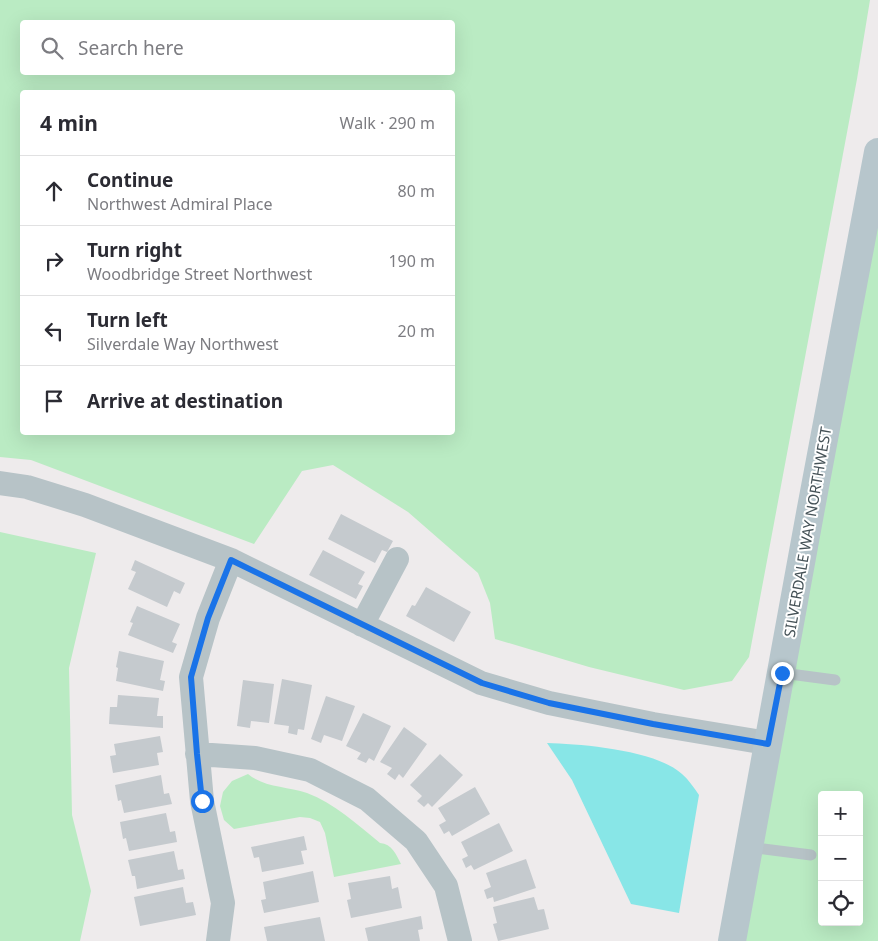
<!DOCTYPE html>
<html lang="en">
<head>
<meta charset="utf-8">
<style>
  :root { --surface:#fff; --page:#f7f7f7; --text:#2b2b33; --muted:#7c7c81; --line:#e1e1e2 }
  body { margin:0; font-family:"Noto Sans",sans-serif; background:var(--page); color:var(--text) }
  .controls { position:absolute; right:15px; bottom:15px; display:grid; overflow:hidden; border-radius:5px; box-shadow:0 5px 20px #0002 }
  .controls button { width:45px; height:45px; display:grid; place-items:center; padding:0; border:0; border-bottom:1px solid var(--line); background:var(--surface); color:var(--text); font:25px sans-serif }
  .stop { position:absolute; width:15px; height:15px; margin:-11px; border:4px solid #1a73e8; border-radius:50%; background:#fff }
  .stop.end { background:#1a73e8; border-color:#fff; box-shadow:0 1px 5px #0008 }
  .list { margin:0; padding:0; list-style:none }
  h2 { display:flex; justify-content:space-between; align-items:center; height:65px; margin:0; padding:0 20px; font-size:21px }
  h2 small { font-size:16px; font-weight:400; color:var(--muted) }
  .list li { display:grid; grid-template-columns:32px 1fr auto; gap:15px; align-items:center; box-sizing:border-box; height:70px; padding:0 20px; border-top:1px solid var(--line) }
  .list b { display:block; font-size:19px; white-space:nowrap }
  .list p { margin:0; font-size:16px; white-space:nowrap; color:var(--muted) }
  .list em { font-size:16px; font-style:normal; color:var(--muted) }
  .icon { flex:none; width:28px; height:28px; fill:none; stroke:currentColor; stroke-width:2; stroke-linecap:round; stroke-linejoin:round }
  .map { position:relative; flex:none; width:878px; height:941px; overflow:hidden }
  .search { position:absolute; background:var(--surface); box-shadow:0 5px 20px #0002; left:20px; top:20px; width:435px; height:55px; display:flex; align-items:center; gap:12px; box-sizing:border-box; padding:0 18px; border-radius:5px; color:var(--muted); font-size:19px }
  .panel { position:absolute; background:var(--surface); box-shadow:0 5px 20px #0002; left:20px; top:90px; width:435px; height:345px; border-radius:5px }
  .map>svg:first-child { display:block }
  .green { fill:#baebc3; fill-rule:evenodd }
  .water { fill:#88e6e7 }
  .building { fill:#c5cace }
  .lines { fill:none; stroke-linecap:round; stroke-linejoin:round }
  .lane { stroke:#b7c3c7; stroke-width:11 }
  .street { stroke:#b7c3c7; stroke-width:24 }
  .secondary { stroke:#b7c6cc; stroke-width:28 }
  .route { stroke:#1a73e8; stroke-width:6 }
  .labels { text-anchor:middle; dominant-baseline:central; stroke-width:4; stroke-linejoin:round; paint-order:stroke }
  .street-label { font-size:15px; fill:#455257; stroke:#fff }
</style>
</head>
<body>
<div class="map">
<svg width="878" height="941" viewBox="0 0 878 941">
  <rect width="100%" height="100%" fill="#eeebec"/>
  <path class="green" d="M0,0H870L857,79L749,657L732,681L684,690L589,667L495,639L490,603L478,573L408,512L333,465L302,471L254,544L31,460L0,457ZM22,22H452V72H22ZM22,92H452V432H22Z
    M878,152V941H732ZM822,795H859V922H822Z
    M0,532L96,553L69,668L72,815L91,891L80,941H0Z
    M248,774C265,788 287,786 307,793C334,803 358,825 380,843C392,844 396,854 401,864L334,877L325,833L320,822L310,818L300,817L234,829L224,820L220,806L223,792L232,781Z"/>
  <path class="water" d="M547,743C582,744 656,750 682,774C689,780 694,788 699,795L679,913L631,904L572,780Z"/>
  <path class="building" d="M341,514L393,541L387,552L382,550L375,563L328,539Z
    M323,550L365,572L358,584L363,586L356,599L309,575Z
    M135,560L185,583L180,594L174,591L167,607L128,589L136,572L131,570Z
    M426,587L471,612L454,642L406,616L412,605L415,606Z
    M137,606L180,624L172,642L177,644L173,653L128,635L133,623L130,622Z
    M119,651L164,661L160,680L165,681L163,691L116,681L118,668L116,667Z
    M282,679L312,685L304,730L298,729L297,735L288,733L289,726L274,724Z
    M243,680L274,684L269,723L251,721L250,728L237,726Z
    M118,695L159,698L157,716H163V728L109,724L110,707H117Z
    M326,696L355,706L342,741L324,735L321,743L311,739Z
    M363,713L391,726L374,761L369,758L366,763L357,759L361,753L346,746Z
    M404,727L427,744L403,778L399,774L395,780L387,774L392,768L380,762Z
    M160,736L163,752L157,753L159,765L113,773L110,756L116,755L114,744Z
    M440,754L463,775L432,807L428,803L424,807L417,801L422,796L410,785Z
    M161,775L164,794L169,793L172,804L124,813L121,800L118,801L115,785Z
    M475,787L490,814L452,836L449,831L444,834L439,825L446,821L438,808Z
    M166,813L170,832L175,831L177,842L129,851L126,838L123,839L120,822Z
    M499,823L513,851L474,870L471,865L466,868L462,859L468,856L461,842Z
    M304,836L307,850L301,851L304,864L262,872L259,857L254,858L251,847Z
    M174,851L178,870L183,869L185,879L137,889L135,876H132L128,860Z
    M526,859L536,888L494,902L493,897L487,899L484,890L491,887L486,873Z
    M313,871L319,902L264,913L261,900L266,899L263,882Z
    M390,876L392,889L398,887L402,908L351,918L347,900L351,899L348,883Z
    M183,887L186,903L193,902L196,915L140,926L134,897Z
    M534,897L538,910L544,909L549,929L498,941L493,924L497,923L493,907Z
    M421,916L423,929L418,930L420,941H368L365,928Z
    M320,917L325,941H267L264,927Z"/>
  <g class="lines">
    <path class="lane" d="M782,673L835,680
      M749,847L811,855"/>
    <path class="street" d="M0,483L27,487L85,505L231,560L481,683L549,703L653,724L767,743
      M362,625L397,559
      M197,754L255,758L310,770L367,799L416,841L446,886L460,941
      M218,941L223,903L202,801L191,677L208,618L231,560"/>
    <path class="secondary" d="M732,941L811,508L878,152"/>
  </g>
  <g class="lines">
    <path class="route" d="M202,801L197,754L191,677L208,618L231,560L482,683L549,703L653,724L768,744L782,673"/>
  </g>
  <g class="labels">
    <g class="street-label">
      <text transform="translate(807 532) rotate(-80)">SILVERDALE WAY NORTHWEST</text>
    </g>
  </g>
</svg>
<div class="controls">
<button>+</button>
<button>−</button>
<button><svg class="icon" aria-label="locate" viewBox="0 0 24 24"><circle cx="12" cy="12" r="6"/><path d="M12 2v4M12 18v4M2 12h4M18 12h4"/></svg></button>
</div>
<div class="stop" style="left:202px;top:801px"></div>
<div class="stop end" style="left:782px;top:673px"></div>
<div class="search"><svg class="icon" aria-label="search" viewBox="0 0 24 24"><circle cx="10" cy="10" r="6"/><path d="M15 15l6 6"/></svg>Search here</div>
<section class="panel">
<h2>4 min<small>Walk · 290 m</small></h2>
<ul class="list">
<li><svg class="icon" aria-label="ahead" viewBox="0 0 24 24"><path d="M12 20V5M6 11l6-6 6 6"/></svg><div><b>Continue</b><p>Northwest Admiral Place</p></div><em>80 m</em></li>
<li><svg class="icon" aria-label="right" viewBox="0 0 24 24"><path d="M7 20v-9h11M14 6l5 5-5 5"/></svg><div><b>Turn right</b><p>Woodbridge Street Northwest</p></div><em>190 m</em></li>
<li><svg class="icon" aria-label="left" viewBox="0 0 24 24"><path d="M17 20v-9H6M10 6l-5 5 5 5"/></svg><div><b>Turn left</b><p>Silverdale Way Northwest</p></div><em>20 m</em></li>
<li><svg class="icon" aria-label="arrive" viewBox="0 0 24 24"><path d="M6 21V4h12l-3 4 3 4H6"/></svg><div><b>Arrive at destination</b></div></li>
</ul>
</section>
</div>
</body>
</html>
